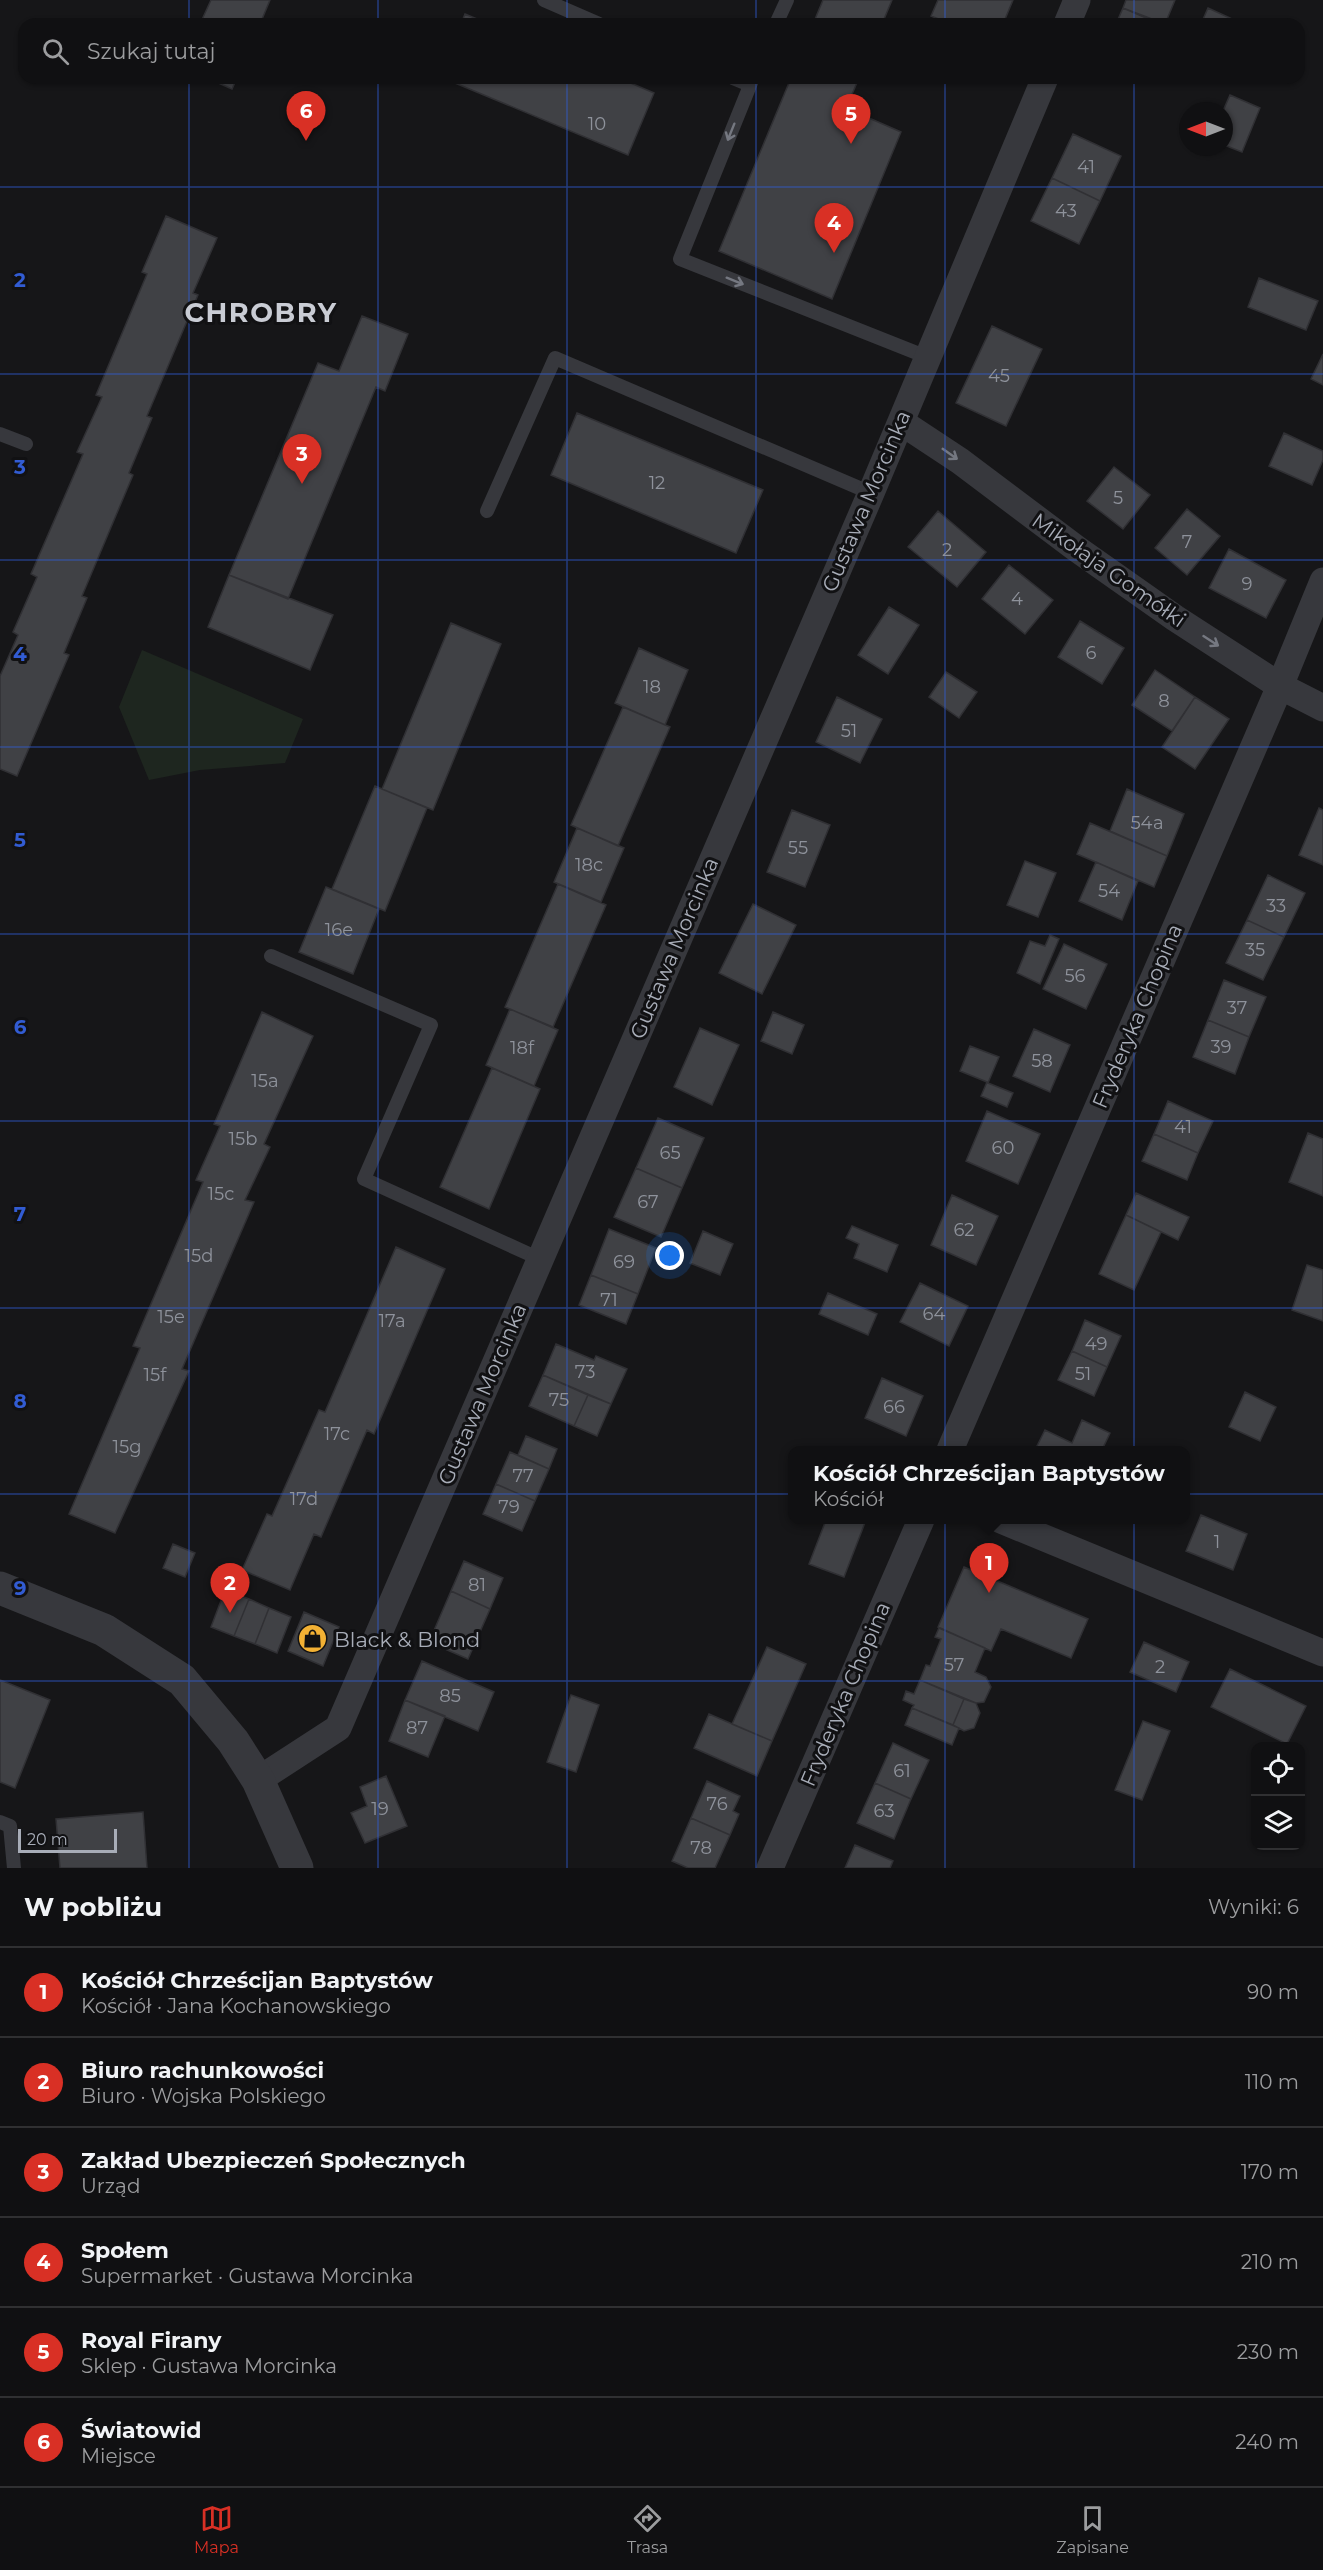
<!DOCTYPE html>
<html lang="pl">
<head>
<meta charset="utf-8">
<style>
  :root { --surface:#101012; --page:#19191b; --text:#f1f3f6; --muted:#9c9d9f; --line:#303032; --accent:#d93025 }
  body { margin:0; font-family:Montserrat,sans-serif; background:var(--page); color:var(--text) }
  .controls { position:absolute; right:18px; bottom:18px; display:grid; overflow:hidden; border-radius:12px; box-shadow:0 2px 4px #0004 }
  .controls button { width:54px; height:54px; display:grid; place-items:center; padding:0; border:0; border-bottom:2px solid var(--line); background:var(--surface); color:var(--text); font:30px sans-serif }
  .compass { position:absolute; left:1179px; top:102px; width:54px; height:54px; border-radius:50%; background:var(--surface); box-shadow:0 2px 4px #0004; rotate:270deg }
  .scale { position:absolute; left:18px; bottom:15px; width:99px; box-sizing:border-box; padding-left:6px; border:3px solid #a8adb8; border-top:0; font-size:16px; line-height:21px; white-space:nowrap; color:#a8adb8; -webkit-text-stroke:4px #111113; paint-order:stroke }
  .you { position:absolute; left:670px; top:1256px; width:21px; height:21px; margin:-15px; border:4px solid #fff; border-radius:50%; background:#1a73e8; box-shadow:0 0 0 9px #1a73e833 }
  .badge { display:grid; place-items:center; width:39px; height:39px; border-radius:50%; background:var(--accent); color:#fff; font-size:20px; font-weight:700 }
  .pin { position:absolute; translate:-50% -50px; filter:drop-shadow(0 2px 3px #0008) }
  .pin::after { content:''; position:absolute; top:32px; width:21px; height:18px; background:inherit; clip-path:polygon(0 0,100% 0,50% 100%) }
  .popup { position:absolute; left:788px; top:1446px; width:402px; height:78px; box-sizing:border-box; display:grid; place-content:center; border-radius:12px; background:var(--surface); filter:drop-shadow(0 2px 4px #0005); font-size:20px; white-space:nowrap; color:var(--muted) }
  .popup b { font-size:22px; color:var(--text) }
  .popup::after { content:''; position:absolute; left:50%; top:100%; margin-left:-12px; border:12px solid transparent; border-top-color:var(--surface) }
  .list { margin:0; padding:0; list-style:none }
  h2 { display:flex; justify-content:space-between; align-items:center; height:78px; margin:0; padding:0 24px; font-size:26px }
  h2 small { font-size:20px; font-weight:400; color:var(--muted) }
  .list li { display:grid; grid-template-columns:39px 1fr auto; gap:18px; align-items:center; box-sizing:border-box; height:90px; padding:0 24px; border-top:2px solid var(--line) }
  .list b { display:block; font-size:22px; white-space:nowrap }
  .list p { margin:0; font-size:20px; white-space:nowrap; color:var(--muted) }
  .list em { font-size:20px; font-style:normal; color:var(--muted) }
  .icon { flex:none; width:33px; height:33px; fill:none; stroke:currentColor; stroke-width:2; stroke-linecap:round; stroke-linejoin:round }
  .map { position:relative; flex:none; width:1323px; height:1868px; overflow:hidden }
  .search { position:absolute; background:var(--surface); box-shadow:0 2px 4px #0004; left:18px; right:18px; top:18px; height:66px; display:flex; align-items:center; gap:15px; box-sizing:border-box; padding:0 21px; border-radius:18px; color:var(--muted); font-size:22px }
  .sheet { height:618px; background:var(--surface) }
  nav { display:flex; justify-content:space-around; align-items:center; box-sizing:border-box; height:84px; border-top:2px solid var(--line); background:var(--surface); font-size:16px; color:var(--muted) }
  nav a { display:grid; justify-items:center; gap:3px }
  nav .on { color:var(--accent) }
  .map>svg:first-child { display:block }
  .green { fill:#1e261f }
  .building { fill:#404145; stroke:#303034; stroke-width:1.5 }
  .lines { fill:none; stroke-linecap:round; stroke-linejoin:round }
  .service { stroke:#37383d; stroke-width:14 }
  .minor { stroke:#37383d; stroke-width:27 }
  .tertiary { stroke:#37383d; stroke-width:33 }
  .oneway { stroke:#757881 }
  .grid { fill:none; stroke:#325cd3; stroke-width:1.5; stroke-opacity:0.55 }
  .labels { text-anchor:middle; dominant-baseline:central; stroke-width:6; stroke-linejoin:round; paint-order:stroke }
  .number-label { font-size:18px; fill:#8e929b }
  .street-label { font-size:21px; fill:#a8adb8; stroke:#111113 }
  .poi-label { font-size:21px; fill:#a8adb8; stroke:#111113; text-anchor:start }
  .district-label { font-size:27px; font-weight:bold; letter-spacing:1.5px; fill:#c9ccd4; stroke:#111113 }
  .grid-label { font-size:20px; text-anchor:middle; font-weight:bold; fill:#325cd3; stroke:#111113; stroke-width:6; stroke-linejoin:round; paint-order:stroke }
</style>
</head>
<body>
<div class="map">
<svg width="1323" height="1868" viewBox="0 0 1323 1868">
  <rect width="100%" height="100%" fill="#161618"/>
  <path class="green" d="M142,650L303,719L285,763L200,770L149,780L119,707Z"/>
  <path class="building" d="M211,0H270L260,24H200Z
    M823,0H892L882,24H813Z
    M938,0H1013L1003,24H951L931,16Z
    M1126,0H1175L1165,24L1123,8Z
    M1123,8L1160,24H1116Z
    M1208,8L1243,24H1201Z
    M465,14L489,24H461Z
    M207,78H237L232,89Z
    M443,78H619L654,93L628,155Z
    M791,78H859L846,108L901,132L832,299L719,251Z
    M1230,95L1260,108L1242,152L1224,145L1223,111Z
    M1073,134L1121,156L1100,201L1052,178Z
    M1052,178L1100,201L1079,244L1031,221Z
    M166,216L217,238L193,293L198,295L147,416L152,418L129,473L133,475L82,596L87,598L64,653L69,655L17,776L0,769V676L18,635L13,632L37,577L31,574L83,454L77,452L102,397L96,395L147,274L142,272Z
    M1259,278L1318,301L1306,330L1248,307Z
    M362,316L408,334L385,391L376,387L288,599L229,575L318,363L339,371Z
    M992,326L1042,349L1006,426L956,403Z
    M1323,354V385L1311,379Z
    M577,413L763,490L736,553L551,475Z
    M1284,433L1323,451V460L1312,485L1269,466Z
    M1114,467L1150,495L1123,529L1087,501Z
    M1187,509L1220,536L1187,575L1155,548Z
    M938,511L986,552L957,587L908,547Z
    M1229,549L1286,580L1266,618L1209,588Z
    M1009,565L1053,600L1025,634L982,599Z
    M229,575L333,615L310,670L208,627Z
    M889,607L919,625L888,674L858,655Z
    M1080,621L1124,648L1102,684L1058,657Z
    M451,623L501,644L433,810L382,789Z
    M639,648L688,670L665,725L615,703Z
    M1155,670L1195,697L1172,731L1132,705Z
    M946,672L977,692L959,718L929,697Z
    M837,697L882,719L860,763L816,742Z
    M1195,697L1229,719L1195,769L1162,747Z
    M623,707L670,727L618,846L571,825Z
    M375,786L427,808L385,911L332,889Z
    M1127,789L1184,814L1167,856L1110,831Z
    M1319,808L1323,810V865L1299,855Z
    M792,810L830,825L805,887L767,872Z
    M1090,823L1167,856L1154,887L1077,854Z
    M577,828L624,848L601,902L554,882Z
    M1025,861L1056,873L1038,917L1007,905Z
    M1096,862L1138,881L1122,920L1079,901Z
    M1268,875L1305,893L1284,937L1247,920Z
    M558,884L606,905L553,1027L505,1007Z
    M326,887L379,909L353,974L299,952Z
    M753,904L796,925L762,994L719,973Z
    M1247,920L1284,937L1263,980L1226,963Z
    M1050,935L1059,939L1040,984L1017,973L1030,941L1045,946Z
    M1064,944L1107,964L1086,1009L1043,989Z
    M1224,980L1266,997L1249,1037L1208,1020Z
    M510,1009L558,1030L534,1086L486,1065Z
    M262,1012L313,1036L264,1144L270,1147L245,1200L254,1202L182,1369L189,1371L115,1533L69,1514L140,1348L133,1346L203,1182L196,1180L220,1126L214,1124Z
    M773,1012L804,1025L792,1054L761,1041Z
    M1208,1020L1249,1037L1235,1074L1193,1057Z
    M700,1028L739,1045L712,1105L674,1087Z
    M1034,1029L1070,1045L1050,1092L1013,1076Z
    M970,1046L999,1057L988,1083L1013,1093L1007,1107L981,1096L987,1082L960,1071Z
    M492,1068L540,1089L489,1209L440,1187Z
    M1168,1101L1213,1121L1198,1153L1154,1134Z
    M987,1111L1040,1134L1018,1184L966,1161Z
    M658,1118L704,1138L682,1188L636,1168Z
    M1308,1133L1323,1139V1196L1289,1182Z
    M1154,1134L1198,1153L1187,1180L1142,1161Z
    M636,1168L682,1188L661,1237L614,1217Z
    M1136,1193L1189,1217L1178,1240L1126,1215Z
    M952,1195L998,1216L976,1265L931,1245Z
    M1126,1215L1161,1232L1134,1290L1099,1274Z
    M852,1226L898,1245L887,1272L854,1258L859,1244L846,1238Z
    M609,1229L656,1248L638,1294L591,1275Z
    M703,1231L733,1244L720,1275L690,1263Z
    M396,1247L445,1269L374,1434L367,1430L321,1537L314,1534L290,1590L242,1570L267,1514L272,1516L319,1410L325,1412Z
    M1307,1265L1323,1270V1321L1292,1310Z
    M591,1275L638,1294L626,1324L579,1305Z
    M920,1283L968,1306L949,1346L900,1322Z
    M828,1293L877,1314L868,1335L819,1314Z
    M1085,1320L1121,1336L1107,1367L1072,1351Z
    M556,1344L594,1360L596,1356L627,1369L611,1404L543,1375Z
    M1072,1351L1107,1367L1094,1396L1058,1380Z
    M543,1375L588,1395L574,1426L529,1406Z
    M882,1378L923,1396L906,1436L865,1418Z
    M1245,1392L1276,1407L1260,1441L1229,1427Z
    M588,1395L611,1404L597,1436L574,1426Z
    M1082,1420L1110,1433L1102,1450H1035L1045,1430L1072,1443Z
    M526,1436L557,1449L549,1469L518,1455Z
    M510,1452L549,1469L535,1501L496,1484Z
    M496,1484L535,1501L522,1531L483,1514Z
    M1201,1515L1247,1534L1233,1570L1186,1551Z
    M826,1520H866L844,1577L809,1564Z
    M173,1544L195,1553L185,1577L163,1568Z
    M464,1561L503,1578L490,1609L451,1591Z
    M964,1567L1088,1619L1071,1658L1001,1629L991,1651L938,1627Z
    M225,1590L249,1599L234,1636L211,1627Z
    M451,1591L490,1609L468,1659L429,1642Z
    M249,1599L269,1608L255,1644L234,1636Z
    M269,1608L291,1617L277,1653L255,1644Z
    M304,1612L339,1627L323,1666L288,1651Z
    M939,1628L985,1648L975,1672L986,1677L991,1687L984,1702L976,1703L920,1680L926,1665L930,1666L941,1639L935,1637Z
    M1144,1642L1189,1662L1176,1692L1130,1672Z
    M767,1647L806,1664L772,1741L732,1724Z
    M422,1661L494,1692L478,1731L405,1700Z
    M1230,1669L1306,1706L1287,1744L1211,1707Z
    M0,1680L50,1700L15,1788L0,1782Z
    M920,1680L964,1699L953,1725L912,1708L914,1705L903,1700L906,1691L914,1694Z
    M571,1695L599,1705L576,1772L547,1762Z
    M964,1699L976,1703L980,1713L974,1728L964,1731L953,1725Z
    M405,1700L445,1716L428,1757L389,1741Z
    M912,1708L959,1728L952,1745L905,1725Z
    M709,1714L772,1741L757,1776L694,1748Z
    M1143,1721L1170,1731L1142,1800L1115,1790Z
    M893,1743L929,1760L911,1799L875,1783Z
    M386,1776L407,1826L365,1843L351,1813L367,1806L360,1787Z
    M707,1781L740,1796L733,1811L739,1814L730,1835L691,1818Z
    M875,1783L911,1799L894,1839L857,1823Z
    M143,1812L147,1868H60L56,1819Z
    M691,1818L730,1835L715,1868H688L672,1861Z
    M855,1845L893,1861L890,1868H845Z"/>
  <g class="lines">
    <path class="service" d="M544,0L599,24
      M776,24L787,0
      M733,78L750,85
      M753,78L680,259L927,357
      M0,434L26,444
      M487,511L555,358L871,493
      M271,956L431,1025L364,1179L540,1259
      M0,1822L10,1826L14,1868"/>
    <path class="minor" d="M1067,24L1077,0
      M901,422L960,461L1077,549L1175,618L1280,686L1323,708
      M950,1450L1280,686L1323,581
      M1001,1520L1323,1653
      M258,1780L338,1728L871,493L1045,78
      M770,1868L921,1520"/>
    <path class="tertiary" d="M0,1588L104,1630L182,1680L233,1741L258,1780L297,1868"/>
  </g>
  <defs><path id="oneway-shaft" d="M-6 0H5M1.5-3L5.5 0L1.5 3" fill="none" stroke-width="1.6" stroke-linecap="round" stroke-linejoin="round" transform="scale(1.5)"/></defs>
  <g class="oneway">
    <use href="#oneway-shaft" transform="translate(731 132) rotate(112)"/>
    <use href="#oneway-shaft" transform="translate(735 281) rotate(22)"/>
    <use href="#oneway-shaft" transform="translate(950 454) rotate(35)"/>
    <use href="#oneway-shaft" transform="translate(1211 641) rotate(33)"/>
  </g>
  <path class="grid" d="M189,0V24M378,0V24M567,0V24M756,0V24M945,0V24M1134,0V24M189,78V1868M378,78V1868M567,78V1868M756,78V1868M945,78V1868M1134,78V1868M0,187H1323M0,374H1323M0,560H1323M0,747H1323M0,934H1323M0,1121H1323M0,1308H1323M0,1494H1323M0,1681H1323"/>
  <defs>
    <symbol id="shop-disc" viewBox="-11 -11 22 22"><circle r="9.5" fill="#f2b134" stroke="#111113"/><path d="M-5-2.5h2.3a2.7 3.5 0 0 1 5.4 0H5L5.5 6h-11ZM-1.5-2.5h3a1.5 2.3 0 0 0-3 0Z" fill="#111"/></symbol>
  </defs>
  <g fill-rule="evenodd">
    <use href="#shop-disc" x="296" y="1622" width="33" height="33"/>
  </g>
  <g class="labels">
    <g class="number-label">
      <text x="597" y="124">10</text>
      <text x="1086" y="167">41</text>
      <text x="1066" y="211">43</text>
      <text x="999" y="376">45</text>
      <text x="657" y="483">12</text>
      <text x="1118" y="498">5</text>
      <text x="1187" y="542">7</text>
      <text x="947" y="550">2</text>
      <text x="1247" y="584">9</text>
      <text x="1017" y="599">4</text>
      <text x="1091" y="653">6</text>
      <text x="652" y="687">18</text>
      <text x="1164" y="701">8</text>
      <text x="849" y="731">51</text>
      <text x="1147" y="823">54a</text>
      <text x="798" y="848">55</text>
      <text x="589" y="865">18c</text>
      <text x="1109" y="891">54</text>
      <text x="1276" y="906">33</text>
      <text x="339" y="930">16e</text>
      <text x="1255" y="950">35</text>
      <text x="1075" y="976">56</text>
      <text x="1237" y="1008">37</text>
      <text x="1221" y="1047">39</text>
      <text x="522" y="1048">18f</text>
      <text x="1042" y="1061">58</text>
      <text x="265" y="1081">15a</text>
      <text x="1183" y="1127">41</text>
      <text x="243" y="1139">15b</text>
      <text x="1003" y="1148">60</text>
      <text x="670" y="1153">65</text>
      <text x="221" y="1194">15c</text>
      <text x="648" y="1202">67</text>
      <text x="964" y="1230">62</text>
      <text x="199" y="1256">15d</text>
      <text x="624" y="1262">69</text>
      <text x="609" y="1300">71</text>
      <text x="934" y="1314">64</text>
      <text x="171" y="1317">15e</text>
      <text x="392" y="1321">17a</text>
      <text x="1096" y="1344">49</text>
      <text x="585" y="1372">73</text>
      <text x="1083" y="1374">51</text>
      <text x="155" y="1375">15f</text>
      <text x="559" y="1400">75</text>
      <text x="894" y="1407">66</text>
      <text x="337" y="1434">17c</text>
      <text x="127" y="1447">15g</text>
      <text x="523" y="1476">77</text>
      <text x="304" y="1499">17d</text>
      <text x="509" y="1507">79</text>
      <text x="1217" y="1542">1</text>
      <text x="477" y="1585">81</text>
      <text x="954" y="1665">57</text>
      <text x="1160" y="1667">2</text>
      <text x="450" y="1696">85</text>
      <text x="417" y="1728">87</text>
      <text x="902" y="1771">61</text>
      <text x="717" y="1804">76</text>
      <text x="380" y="1809">19</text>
      <text x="884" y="1811">63</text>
      <text x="701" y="1848">78</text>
    </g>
    <g class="street-label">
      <text transform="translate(866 501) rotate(-67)">Gustawa Morcinka</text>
      <text transform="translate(1109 570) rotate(35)">Mikołaja Gomółki</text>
      <text transform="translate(674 948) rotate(-67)">Gustawa Morcinka</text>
      <text transform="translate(1137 1016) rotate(-67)">Fryderyka Chopina</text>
      <text transform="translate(482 1394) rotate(-67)">Gustawa Morcinka</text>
      <text transform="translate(845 1694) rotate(-67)">Fryderyka Chopina</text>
    </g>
    <g class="poi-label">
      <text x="334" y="1639">Black &amp; Blond</text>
    </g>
    <g class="district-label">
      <text x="261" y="312">CHROBRY</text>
    </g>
  </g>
  <g class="grid-label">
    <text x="20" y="287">2</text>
    <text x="20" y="474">3</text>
    <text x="20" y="661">4</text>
    <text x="20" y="847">5</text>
    <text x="20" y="1034">6</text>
    <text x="20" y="1221">7</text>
    <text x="20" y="1408">8</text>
    <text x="20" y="1595">9</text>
  </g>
</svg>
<div class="controls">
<button><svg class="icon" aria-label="locate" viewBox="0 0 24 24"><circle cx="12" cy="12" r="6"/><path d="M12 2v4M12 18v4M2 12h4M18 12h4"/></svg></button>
<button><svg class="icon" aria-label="layers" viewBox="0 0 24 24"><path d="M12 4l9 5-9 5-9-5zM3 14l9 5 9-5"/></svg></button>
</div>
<svg class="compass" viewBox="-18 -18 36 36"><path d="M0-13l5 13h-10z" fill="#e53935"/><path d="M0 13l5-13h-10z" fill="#9c9d9f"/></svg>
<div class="scale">20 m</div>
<div class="you"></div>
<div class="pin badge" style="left:989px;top:1593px">1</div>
<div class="popup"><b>Kościół Chrześcijan Baptystów</b>Kościół</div>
<div class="pin badge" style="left:230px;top:1613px">2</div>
<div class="pin badge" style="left:302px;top:484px">3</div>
<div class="pin badge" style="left:834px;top:253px">4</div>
<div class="pin badge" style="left:851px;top:144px">5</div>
<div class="pin badge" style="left:306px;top:141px">6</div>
<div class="search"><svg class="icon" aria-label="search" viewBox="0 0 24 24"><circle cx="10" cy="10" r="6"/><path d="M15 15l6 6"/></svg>Szukaj tutaj</div>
</div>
<section class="sheet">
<h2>W pobliżu<small>Wyniki: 6</small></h2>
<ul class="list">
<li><span class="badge">1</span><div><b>Kościół Chrześcijan Baptystów</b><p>Kościół · Jana Kochanowskiego</p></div><em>90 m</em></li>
<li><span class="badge">2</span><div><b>Biuro rachunkowości</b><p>Biuro · Wojska Polskiego</p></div><em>110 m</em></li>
<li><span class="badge">3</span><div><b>Zakład Ubezpieczeń Społecznych</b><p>Urząd</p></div><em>170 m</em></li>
<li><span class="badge">4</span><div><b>Społem</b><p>Supermarket · Gustawa Morcinka</p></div><em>210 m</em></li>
<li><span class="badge">5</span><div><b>Royal Firany</b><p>Sklep · Gustawa Morcinka</p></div><em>230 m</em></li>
<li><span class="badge">6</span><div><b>Światowid</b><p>Miejsce</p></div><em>240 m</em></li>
</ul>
</section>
<nav>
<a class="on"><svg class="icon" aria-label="map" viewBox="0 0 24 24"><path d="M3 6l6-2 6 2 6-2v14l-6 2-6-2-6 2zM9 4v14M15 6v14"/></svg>Mapa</a>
<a><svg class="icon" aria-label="directions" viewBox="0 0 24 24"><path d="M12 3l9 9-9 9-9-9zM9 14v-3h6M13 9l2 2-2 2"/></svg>Trasa</a>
<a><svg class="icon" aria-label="saved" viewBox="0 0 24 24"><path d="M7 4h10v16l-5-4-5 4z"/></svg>Zapisane</a>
</nav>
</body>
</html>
